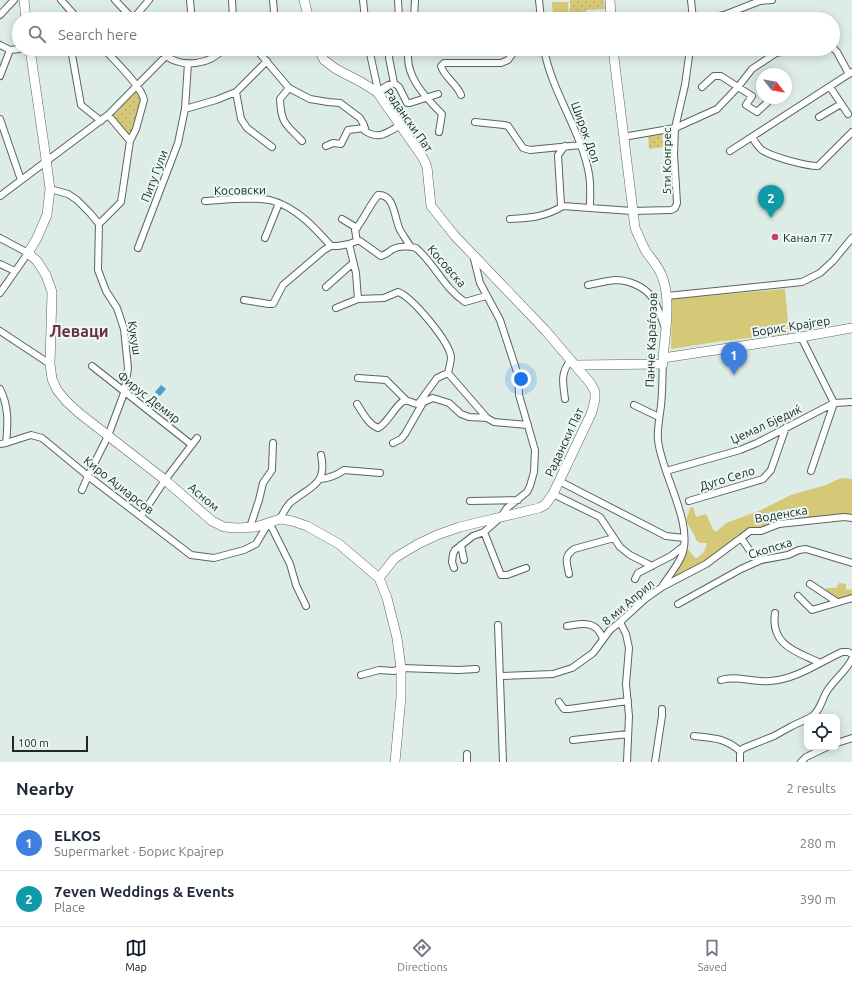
<!DOCTYPE html>
<html lang="en">
<head>
<meta charset="utf-8">
<style>
  :root { --surface:#fff; --page:#f2f2f3; --text:#1f2937; --muted:#747a83; --line:#e0e1e3; --accent:#111827 }
  body { margin:0; font-family:Ubuntu,sans-serif; background:var(--page); color:var(--text) }
  .controls { position:absolute; right:12px; bottom:12px; display:grid; overflow:hidden; border-radius:8px; box-shadow:0 2px 10px #0003 }
  .controls button { width:36px; height:36px; display:grid; place-items:center; padding:0; border:0; border-bottom:1px solid var(--line); background:var(--surface); color:var(--text); font:20px sans-serif }
  .compass { position:absolute; left:756px; top:68px; width:36px; height:36px; border-radius:50%; background:var(--surface); box-shadow:0 2px 10px #0003; rotate:121deg }
  .scale { position:absolute; left:12px; bottom:10px; width:76px; box-sizing:border-box; padding-left:4px; border:2px solid #232826; border-top:0; font-size:11px; line-height:14px; white-space:nowrap; color:#232826; -webkit-text-stroke:3px #eaf9f3; paint-order:stroke }
  .you { position:absolute; left:521px; top:379px; width:14px; height:14px; margin:-10px; border:3px solid #fff; border-radius:50%; background:#1a73e8; box-shadow:0 0 0 6px #1a73e833 }
  .badge { display:grid; place-items:center; width:26px; height:26px; border-radius:50%; background:var(--accent); color:#fff; font-size:13px; font-weight:700 }
  .pin { position:absolute; translate:-50% -33px; filter:drop-shadow(0 1px 2px #0008) }
  .pin::after { content:''; position:absolute; top:21px; width:14px; height:12px; background:inherit; clip-path:polygon(0 0,100% 0,50% 100%) }
  .list { margin:0; padding:0; list-style:none }
  h2 { display:flex; justify-content:space-between; align-items:center; height:52px; margin:0; padding:0 16px; font-size:17px }
  h2 small { font-size:13px; font-weight:400; color:var(--muted) }
  .list li { display:grid; grid-template-columns:26px 1fr auto; gap:12px; align-items:center; box-sizing:border-box; height:56px; padding:0 16px; border-top:1px solid var(--line) }
  .list b { display:block; font-size:15px; white-space:nowrap }
  .list p { margin:0; font-size:13px; white-space:nowrap; color:var(--muted) }
  .list em { font-size:13px; font-style:normal; color:var(--muted) }
  .icon { flex:none; width:22px; height:22px; fill:none; stroke:currentColor; stroke-width:2; stroke-linecap:round; stroke-linejoin:round }
  .map { position:relative; flex:none; width:852px; height:762px; overflow:hidden }
  .search { position:absolute; background:var(--surface); box-shadow:0 2px 10px #0003; left:12px; right:12px; top:12px; height:44px; display:flex; align-items:center; gap:10px; box-sizing:border-box; padding:0 14px; border-radius:22px; color:var(--muted); font-size:15px }
  .sheet { height:164px; background:var(--surface) }
  nav { display:flex; justify-content:space-around; align-items:center; box-sizing:border-box; height:56px; border-top:1px solid var(--line); background:var(--surface); font-size:11px; color:var(--muted) }
  nav a { display:grid; justify-items:center; gap:2px }
  nav .on { color:var(--accent) }
  .map>svg:first-child { display:block }
  .grass { fill:#d5c877 }
  .park { fill:url(#park-dots) }
  .water { fill:#499ed1 }
  .lines { fill:none; stroke-linecap:round; stroke-linejoin:round }
  .street-casing { stroke:#596660; stroke-width:8 }
  .secondary-casing { stroke:#596660; stroke-width:10 }
  .street { stroke:#fff; stroke-width:6 }
  .secondary { stroke:#fff; stroke-width:9 }
  .poi-dot { fill:#c33b78; stroke:#eaf9f3; stroke-width:1.5 }
  .labels { text-anchor:middle; dominant-baseline:central; stroke-width:4; stroke-linejoin:round; paint-order:stroke }
  .street-label { font-size:12px; fill:#232826; stroke:#eaf9f3 }
  .poi-label { font-size:12px; fill:#232826; stroke:#eaf9f3; text-anchor:start }
  .district-label { font-size:16px; font-weight:bold; fill:#6f2c47; stroke:#eaf9f3 }
</style>
</head>
<body>
<div class="map">
<svg width="852" height="762" viewBox="0 0 852 762">
  <defs>
    <pattern id="park-dots" width="8" height="8" patternUnits="userSpaceOnUse"><rect width="8" height="8" fill="#d5c877"/><path d="M2 2h.1M6 6h.1" fill="none" stroke="#b7ac67" stroke-width="1.8" stroke-linecap="round"/></pattern>
  </defs>
  <rect width="100%" height="100%" fill="#ddece6"/>
  <path class="grass" d="M552,2H568L569,19H553Z
    M785,289L789,334L722,341L671,349L672,299Z
    M841,478L852,479V514L777,522L759,529L691,571L671,580V576L686,551L689,550L694,557L697,558L704,552L707,543H700L696,540L695,536L686,521L690,508L693,507L696,517L706,514L714,531H717L726,523L761,510L791,495L826,485Z
    M839,583L846,584V589L852,590V596L837,600L826,594V588H836Z"/>
  <path class="park" d="M570,0H604L605,9L586,10V19H570Z
    M137,91L142,98L135,128L129,136L112,117Z
    M662,133L663,147L649,149L648,135Z"/>
  <path class="water" d="M161,385L166,389L160,396L155,392Z"/>
  <g class="lines">
    <defs>
      <path id="street" d="M61,0L78,19
        M115,0L133,19L149,0
        M190,0L191,11
        M232,0L233,19
        M273,0L274,12
        M363,0L365,19
        M398,0L399,19
        M539,0L541,19
        M691,0L693,19
        M0,15L14,0
        M65,18V19
        M414,19L415,0
        M704,19L724,15L760,1L772,0
        M0,45L10,50L19,49
        M833,48L837,52L849,74
        M71,49L81,105L101,121
        M160,49C162,51 164,55 166,56C183,68 210,65 223,49
        M256,49L289,88L310,99L328,102L340,103L360,118L364,125L365,131C379,140 386,133 399,126
        M369,49L378,90
        M390,49L389,58L394,83
        M409,49C403,74 425,97 442,114L439,132
        M544,49C552,93 581,130 589,174C591,185 590,197 590,208L632,211L671,210L675,208L677,203L674,154L675,128L685,85L690,49
        M0,76L10,50
        M702,87L714,76H721L752,96L746,105L757,112L771,99
        M830,87L848,114
        M289,88L280,99C281,124 286,124 302,141
        M236,92L241,119L247,128L272,147
        M377,92L388,85L394,83L399,87L407,103H410L438,94
        M461,95C457,84 444,77 441,66L444,63H501L508,60L516,49
        M185,109L216,100L236,92L267,61
        M108,115L130,141
        M819,117L841,104
        M0,119L21,180
        M475,122L504,125L508,126L523,148L530,150L581,145
        M623,137L675,128L717,109L738,87L752,69L776,53L795,49
        M752,137C755,142 758,147 762,150C772,157 806,166 818,166L852,132
        M326,146L333,143L341,144L348,130L365,128
        M565,146L558,155L561,205L563,206L590,208
        M730,151L852,72
        M50,189L68,194L77,200L90,213L99,224L98,270L106,291L117,308L124,329L128,368L124,393L108,436L88,476L82,490
        M0,196L108,115L166,56
        M205,201C223,200 257,196 273,201C297,208 315,228 331,246
        M342,219L357,228
        M510,219C530,218 545,217 563,206
        M99,224L121,202L130,141L136,129L144,100C143,88 114,60 104,49
        M0,238L28,253L0,293
        M265,238L279,203
        M357,241L355,230C364,219 369,206 378,195C395,194 394,218 400,230C403,235 407,241 410,246
        M349,244L356,273L358,299
        M138,248L178,143L185,109L188,63
        M0,264L15,271
        M588,285C597,283 606,281 615,280C628,280 643,286 651,296C658,305 661,317 665,328
        M326,287L353,263
        M667,296L802,282L820,273L833,261L852,238
        M244,300L269,304H273L283,285L324,250L331,246H338L349,244L357,241H360L381,256C386,255 388,252 393,249C399,246 409,246 416,248C434,263 444,288 465,302L486,296
        M336,308L358,299L384,298L398,292C412,297 449,341 451,357C451,362 449,368 448,373L437,378L418,404
        M0,331L50,364
        M801,337L834,403L811,471
        M92,366L192,445
        M448,373L487,418L494,422L528,425
        M358,378L386,380L406,400
        M0,389C9,406 8,424 6,443
        M565,399C563,383 560,373 571,360
        M357,404C363,413 368,424 378,428C387,424 393,409 402,402C408,398 412,404 418,404C422,404 429,399 433,398L449,403L461,414L469,417L487,418
        M634,405L659,417
        M393,443L401,439L405,434L424,401
        M0,444L6,443L31,435L42,438L88,476L191,555L214,558L244,550L256,544L269,522
        M666,471L740,450L757,443L834,403L852,402
        M320,479C330,478 336,476 344,470L380,473
        M559,481L666,536L684,538
        M553,494L600,517L620,547L630,555L652,566
        M470,501L518,500
        M689,501L763,479L771,470L786,427
        M141,516L165,480L197,438
        M280,519C283,513 286,507 290,503C308,487 328,486 321,455
        M269,522L290,564L296,585L306,606
        M250,527L259,500L263,483L272,470L273,443
        M484,532L501,575H507L526,568
        M741,538L750,531H761L779,524L844,517L852,518
        M461,545L464,560
        M454,568L452,562L453,554L455,550L473,536L484,532L501,517L507,508L527,492L530,486L534,472L535,450L519,395L518,375L500,320L480,283L473,255
        M569,574C567,563 563,557 574,549L614,538
        M635,579L638,573L671,556L684,546
        M810,584L837,602
        M663,585C669,576 678,565 682,555C694,523 661,473 658,440C657,430 659,422 660,413C663,396 662,378 663,361
        M798,596L812,610L852,598
        M678,604L741,569L761,560L788,555L799,550L806,549L852,563
        M775,613C770,646 798,652 820,663
        M620,622L626,634L629,648L626,684L629,716L627,762
        M498,625L503,762
        M567,626C575,625 588,621 596,628C599,630 601,635 603,638
        M361,675L379,670L394,671L401,668L459,670L476,669
        M501,676L553,674L572,668L593,653L610,630L620,622L645,599L662,587L706,564L741,538L753,555L761,560
        M721,680C738,675 753,683 770,681C797,679 818,663 842,652H848L852,654
        M559,702L564,709H569L628,701
        M811,717C820,712 822,699 827,691C834,680 846,671 852,659
        M694,736C714,738 725,738 740,751
        M573,740L628,734
        M837,743L852,738
        M467,754V762
        M655,762L662,716V709
        M740,762V751L744,748L774,736L792,726L807,719
        M801,762L806,757L827,747"/>
      <path id="secondary" d="M24,0L26,19
        M304,0L309,19
        M610,0L611,19
        M30,49L45,152L50,189L47,215L37,238L28,253L37,261L46,275L52,292L50,364L52,379L57,390L66,401L79,413L165,480L212,521L224,527L237,528L256,527L280,519L292,521L307,526L339,544L379,578L387,598L397,638L401,668V697L395,762
        M319,49L324,60L336,69L361,82L377,92L423,158L427,167L431,206L455,236L545,330L591,384L595,392V399L592,412L553,494L545,505L539,508L460,527L437,535L418,544L398,556L394,559L379,578
        M613,49L635,228C639,236 642,245 647,253C653,261 660,268 663,279C671,301 665,335 663,358L801,337L852,328
        M576,365L663,364"/>
    </defs>
    <use href="#street" class="street-casing"/>
    <use href="#secondary" class="secondary-casing"/>
    <use href="#street" class="street"/>
    <use href="#secondary" class="secondary"/>
  </g>
  <circle class="poi-dot" cx="775" cy="237" r="4"/>
  <g class="labels">
    <g class="street-label">
      <text transform="translate(409 120) rotate(55)">Радански Пат</text>
      <text transform="translate(586 132) rotate(70)">Широк Дол</text>
      <text transform="translate(666 161) rotate(-90)">5ти Конгрес</text>
      <text transform="translate(154 176) rotate(-69)">Питу Гули</text>
      <text transform="translate(240 190) rotate(-1)">Косовски</text>
      <text transform="translate(447 266) rotate(49)">Косовска</text>
      <text transform="translate(791 326) rotate(-9)">Борис Крајгер</text>
      <text transform="translate(135 338) rotate(81)">Кукуш</text>
      <text transform="translate(651 340) rotate(-88)">Панче Караѓозов</text>
      <text transform="translate(149 397) rotate(38)">Фирус Демир</text>
      <text transform="translate(766 424) rotate(-25)">Џемал Бједиќ</text>
      <text transform="translate(564 442) rotate(-65)">Радански Пат</text>
      <text transform="translate(727 478) rotate(-17)">Дуго Село</text>
      <text transform="translate(119 485) rotate(38)">Киро Аџиарсов</text>
      <text transform="translate(204 497) rotate(40)">Асном</text>
      <text transform="translate(781 514) rotate(-10)">Воденска</text>
      <text transform="translate(770 548) rotate(-17)">Скопска</text>
      <text transform="translate(628 602) rotate(-40)">8 ми Април</text>
    </g>
    <g class="poi-label">
      <text x="783" y="237">Канал 77</text>
    </g>
    <g class="district-label">
      <text x="79" y="331">Леваци</text>
    </g>
  </g>
</svg>
<div class="controls">
<button><svg class="icon" aria-label="locate" viewBox="0 0 24 24"><circle cx="12" cy="12" r="6"/><path d="M12 2v4M12 18v4M2 12h4M18 12h4"/></svg></button>
</div>
<svg class="compass" viewBox="-18 -18 36 36"><path d="M0-13l5 13h-10z" fill="#e53935"/><path d="M0 13l5-13h-10z" fill="#747a83"/></svg>
<div class="scale">100 m</div>
<div class="you"></div>
<div class="pin badge" style="left:734px;top:375px;background:#3f7fe0">1</div>
<div class="pin badge" style="left:771px;top:218px;background:#0f9aa8">2</div>
<div class="search"><svg class="icon" aria-label="search" viewBox="0 0 24 24"><circle cx="10" cy="10" r="6"/><path d="M15 15l6 6"/></svg>Search here</div>
</div>
<section class="sheet">
<h2>Nearby<small>2 results</small></h2>
<ul class="list">
<li><span class="badge" style="background:#3f7fe0">1</span><div><b>ELKOS</b><p>Supermarket · Борис Крајгер</p></div><em>280 m</em></li>
<li><span class="badge" style="background:#0f9aa8">2</span><div><b>7even Weddings &amp; Events</b><p>Place</p></div><em>390 m</em></li>
</ul>
</section>
<nav>
<a class="on"><svg class="icon" aria-label="map" viewBox="0 0 24 24"><path d="M3 6l6-2 6 2 6-2v14l-6 2-6-2-6 2zM9 4v14M15 6v14"/></svg>Map</a>
<a><svg class="icon" aria-label="directions" viewBox="0 0 24 24"><path d="M12 3l9 9-9 9-9-9zM9 14v-3h6M13 9l2 2-2 2"/></svg>Directions</a>
<a><svg class="icon" aria-label="saved" viewBox="0 0 24 24"><path d="M7 4h10v16l-5-4-5 4z"/></svg>Saved</a>
</nav>
</body>
</html>
